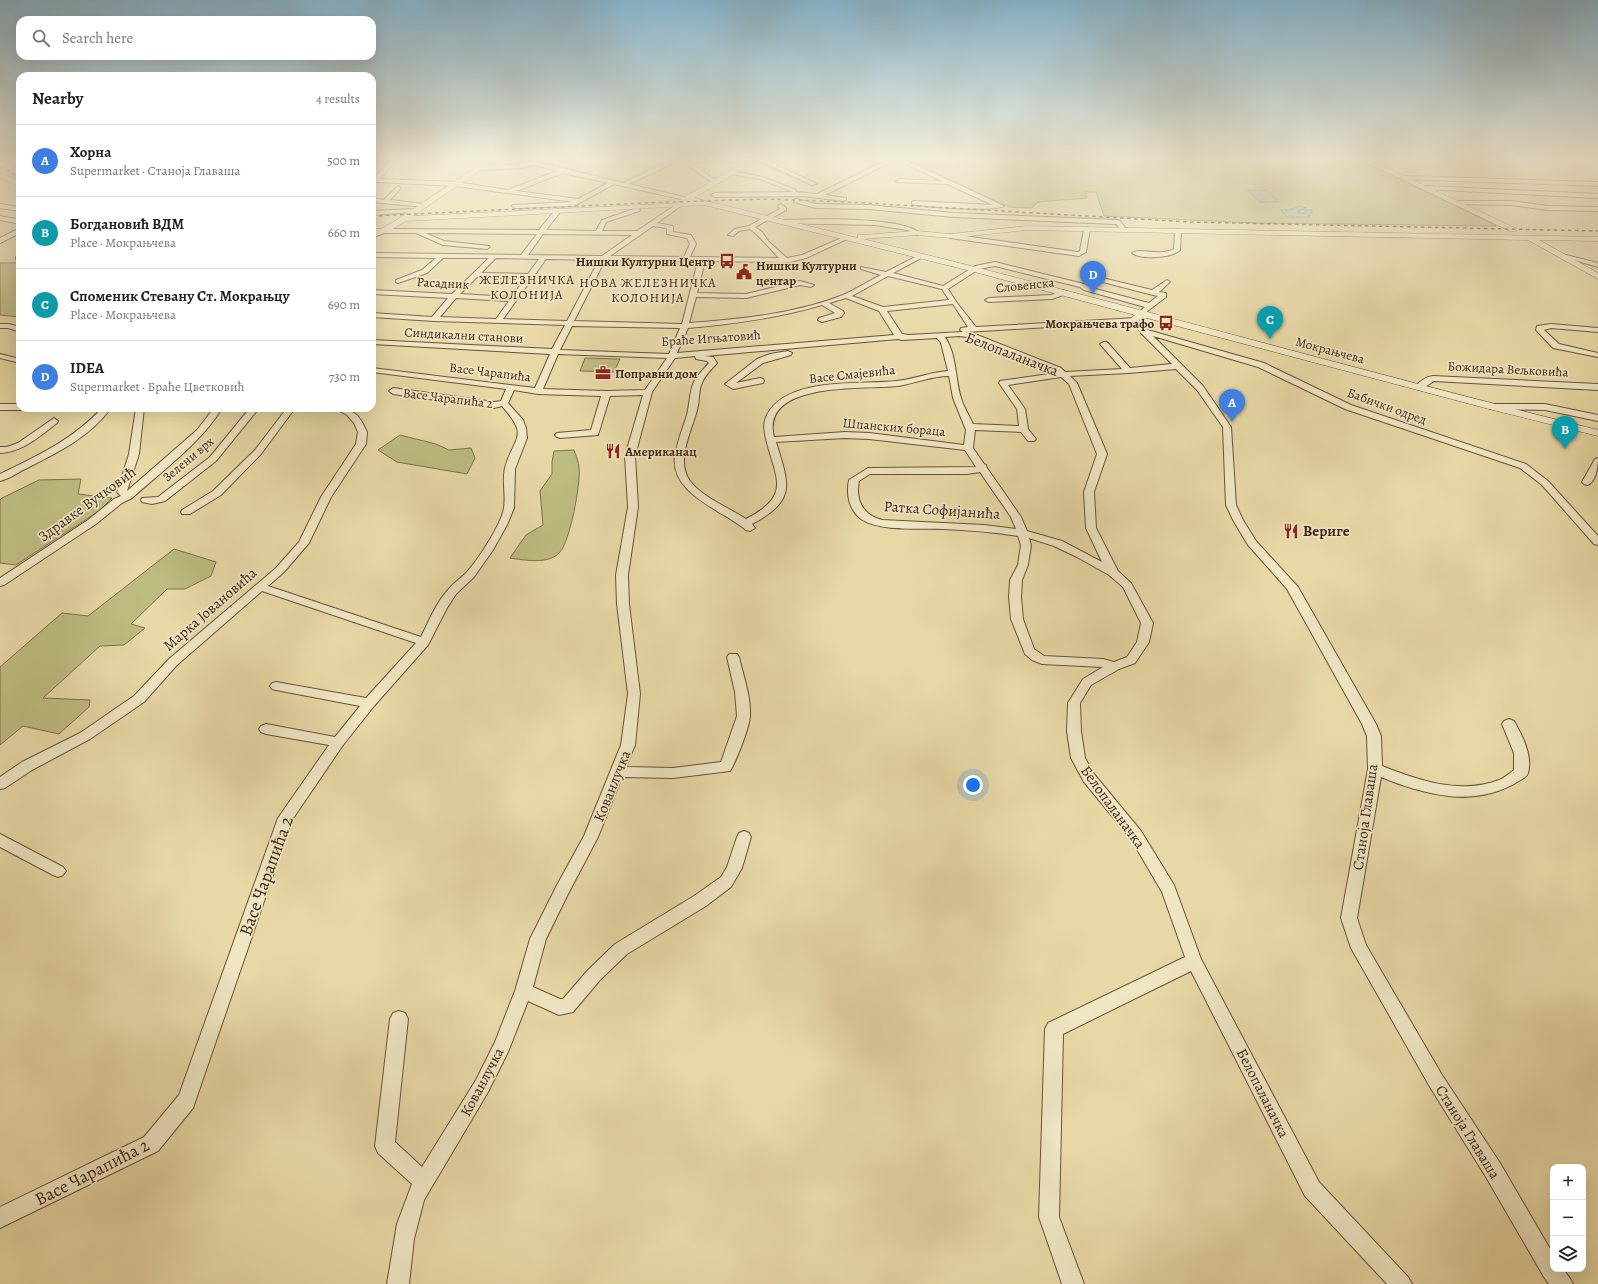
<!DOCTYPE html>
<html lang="en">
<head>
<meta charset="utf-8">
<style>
  :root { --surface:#fff; --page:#f2f2f2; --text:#202124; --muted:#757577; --line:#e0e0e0; --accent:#8f2418 }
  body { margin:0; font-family:Alegreya,serif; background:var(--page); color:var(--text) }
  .controls { position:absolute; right:12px; bottom:12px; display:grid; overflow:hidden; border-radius:8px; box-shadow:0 4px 16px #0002 }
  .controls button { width:36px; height:36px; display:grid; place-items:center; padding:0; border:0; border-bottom:1px solid var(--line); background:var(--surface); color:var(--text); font:20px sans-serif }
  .you { position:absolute; left:973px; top:785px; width:14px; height:14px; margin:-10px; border:3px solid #fff; border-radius:50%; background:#1a73e8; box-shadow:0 0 0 6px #1a73e833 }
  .badge { display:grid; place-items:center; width:26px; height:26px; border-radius:50%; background:var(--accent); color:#fff; font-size:13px; font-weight:700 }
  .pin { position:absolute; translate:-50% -33px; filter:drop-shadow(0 1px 2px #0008) }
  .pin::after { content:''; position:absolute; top:21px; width:14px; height:12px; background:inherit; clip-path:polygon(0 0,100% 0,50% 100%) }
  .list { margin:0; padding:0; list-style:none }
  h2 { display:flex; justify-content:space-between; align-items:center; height:52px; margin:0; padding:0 16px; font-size:17px }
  h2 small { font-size:13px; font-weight:400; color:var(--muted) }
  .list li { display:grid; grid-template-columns:26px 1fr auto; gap:12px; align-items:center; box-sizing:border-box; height:72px; padding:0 16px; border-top:1px solid var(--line) }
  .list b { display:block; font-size:15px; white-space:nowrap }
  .list p { margin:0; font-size:13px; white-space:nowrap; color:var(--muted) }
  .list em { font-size:13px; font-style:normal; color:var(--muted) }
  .icon { flex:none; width:22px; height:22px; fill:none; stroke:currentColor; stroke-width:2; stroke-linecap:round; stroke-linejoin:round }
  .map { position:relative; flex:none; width:1598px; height:1284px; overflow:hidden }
  .search { position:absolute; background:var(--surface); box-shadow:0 4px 16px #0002; left:16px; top:16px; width:360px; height:44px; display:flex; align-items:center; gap:10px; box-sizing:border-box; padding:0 14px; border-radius:12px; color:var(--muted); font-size:15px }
  .panel { position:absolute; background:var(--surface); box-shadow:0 4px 16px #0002; left:16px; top:72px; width:360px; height:340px; border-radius:12px }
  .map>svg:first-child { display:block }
  .green { fill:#bdbc81; stroke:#7f704c }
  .water { fill:#97b9ac; stroke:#757d70 }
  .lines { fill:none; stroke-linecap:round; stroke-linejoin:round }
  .minor-casing { stroke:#6a513a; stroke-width:2 }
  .tertiary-casing { stroke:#6a513a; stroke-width:1 }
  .minor { fill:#efe6c4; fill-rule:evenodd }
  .tertiary { fill:#efe6c4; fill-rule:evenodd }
  .rail { stroke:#412416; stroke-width:1.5; stroke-dasharray:3.5 3.5; stroke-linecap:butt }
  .labels { text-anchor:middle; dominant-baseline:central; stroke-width:3.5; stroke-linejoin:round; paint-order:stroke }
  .far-poi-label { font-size:13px; font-weight:bold; fill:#412416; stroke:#efe6c4; text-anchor:start }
  .far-neighbourhood-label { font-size:13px; letter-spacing:1px; fill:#412416; stroke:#efe6c4 }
  .far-street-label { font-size:13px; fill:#412416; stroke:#efe6c4 }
  .street-label { font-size:15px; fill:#412416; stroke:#efe6c4 }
  .poi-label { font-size:15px; font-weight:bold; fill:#412416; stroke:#efe6c4; text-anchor:start }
  .near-street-label { font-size:18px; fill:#412416; stroke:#efe6c4 }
</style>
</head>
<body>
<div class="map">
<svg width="1598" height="1284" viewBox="0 0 1598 1284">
  <rect width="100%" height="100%" fill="#e7d8a5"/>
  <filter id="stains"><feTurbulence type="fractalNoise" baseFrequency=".005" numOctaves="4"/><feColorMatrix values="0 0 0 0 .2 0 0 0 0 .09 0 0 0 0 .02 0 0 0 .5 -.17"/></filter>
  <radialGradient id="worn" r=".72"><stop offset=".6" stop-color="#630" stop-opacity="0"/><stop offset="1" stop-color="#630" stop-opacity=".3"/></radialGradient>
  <path class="green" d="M503,159H529L532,160C526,168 505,167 496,164Z
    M907,159H1357L1455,205L1496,226L1254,223L1104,216L1096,192H1085L1087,198L1038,202L1032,208L1009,207L909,162Z
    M0,263H20V317L0,315Z
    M585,358L620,359L614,372L580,371Z
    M400,435L436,444L449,450L471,448L475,458L467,474L397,462L378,450Z
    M574,450C576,456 579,462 579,468C581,483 570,541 560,552C549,565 524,560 510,558L526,535L543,525L540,491L552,474V462L554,451Z
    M81,479L78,494L112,498L99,511L16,565L0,563V500L2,498L39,480Z
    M174,549L216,562L211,576L185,589H167L131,624L145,628L124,645L100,646L43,698L90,700L89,707L59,734L23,726L0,745V667L62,613L88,616Z"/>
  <path class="water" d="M1247,190H1266L1279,202H1260Z
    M1300,206L1306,208L1297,212L1305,214V210H1312V213L1309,214L1310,217H1287L1281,210H1290Z"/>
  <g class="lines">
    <defs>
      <path id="minor" d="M9,159H14L20,165V169L11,163Z
        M391,159H396L380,179L456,182L508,190L557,171L534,165L521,168L482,170L480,169V167L521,164L534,161L623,183L669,161L682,159L629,184L692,199L689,201L614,184L574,206L515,208L512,206L513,205L573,202L456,186L377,182L372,185V178H374ZM563,173L608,183L578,199L516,191Z
        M685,159H689V162L714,179L722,181L719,183L710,181L684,163Z
        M691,159H753L754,160L751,162H693Z
        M759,159H764L817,184L812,185L759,161Z
        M889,159L895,160L825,195L846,198V200L844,201L802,196L714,197L711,195L714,193L793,192L760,179L731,174L730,173L733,171L763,177L796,190L795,192L817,194Z
        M899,159H904L1004,206C995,212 925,207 912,204V202L914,201L993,205L947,184L897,182L896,181L899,179L942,181L899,161Z
        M1403,176L1598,182V186L1401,179V177Z
        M398,186L401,188L390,200L423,204L426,206L425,207L372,202V198L384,200Z
        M1425,186L1598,194V198L1423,189V187Z
        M796,199L816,204L868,205L954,213L1118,220L1120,221L1127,230L1122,231L1116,224L954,217L868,209L816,208L794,202V200Z
        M1459,201H1512L1547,206L1598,207V211L1547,210L1512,205L1457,204L1456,203Z
        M680,202L683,204L682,205L657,223L673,226V232L691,235L696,244L690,257L779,258C769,248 761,237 750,229L739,231L733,236L728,235L735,229L749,226L780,209L778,206L781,204L786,208V210L755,227L762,232L769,242L787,258L802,255L844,237L849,238L806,258L790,262L705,261L697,293L746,294L800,281L814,285L811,287L800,285L746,298L696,297L689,323C741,319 795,314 843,295C856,289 869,281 881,275L861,269V267L886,272L921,254L924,256L923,257L893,273L943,286L975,266L995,262L1084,284L1094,276L1152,290L1167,280L1170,282L1159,292L1166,293V297L1141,316L1137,314L1145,307L1084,290L1080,287L995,266L979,269L948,289L957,303L976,327L1137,318L1138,320L1134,322L965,332L972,333L1061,368L1065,372L1122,369L1100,344L1104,342H1107L1130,368L1172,364L1141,333V329H1144L1264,363L1351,405L1526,464L1548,481L1598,536V545L1594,544L1542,485L1520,468L1345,409L1258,367L1153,336L1203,386L1231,427L1236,505L1243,520L1256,541L1298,587L1376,724L1381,736L1382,766C1417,780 1461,795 1499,780C1504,778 1509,774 1514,770V753L1502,724L1504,721L1509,719L1514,721C1522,735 1533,756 1528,773C1527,777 1522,779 1519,781C1498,794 1473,799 1448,796C1425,793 1402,786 1381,777L1357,918L1366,945L1442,1075L1500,1163L1553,1254V1269H1563L1569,1277L1573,1284H1549L1544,1277L1486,1177L1430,1087L1351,948L1341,918L1368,769L1367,736L1362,724L1287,589L1248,545L1233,520L1226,505L1223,427L1197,390L1176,369L1128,373L1070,376L1077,383L1107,454L1094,492L1096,528L1118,571L1131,583L1153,623L1149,642L1135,663L1119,669L1091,685L1080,703L1081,731L1085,758L1094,774L1141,831L1174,885L1201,959L1319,1182L1408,1277L1412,1284H1387L1305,1196L1191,971L1063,1034L1059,1217L1084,1284H1062L1039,1217L1045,1029L1048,1023L1185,957L1162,892L1131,839L1084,782L1071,758L1067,731L1068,703L1083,679L1103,667L1042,664L1032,660L1025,654L1011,619L1009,597L1010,580L1018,565L1021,545L1018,536C993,532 968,530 942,529C920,528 880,532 861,519C849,510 846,494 849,480L868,468L976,467L965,450L869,439L845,438L776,442C789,485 797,500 752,524L755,528L750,531L746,530C722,510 670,494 675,456C677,443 682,430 686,418C690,407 689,391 694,382C697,375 704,369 709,363L707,361L696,359L695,356L675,358L652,392L635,456L638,507L628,575L629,604L640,694L635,745L626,767L673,768L721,762L737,716L735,692L727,657L729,654H737L739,657C743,675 751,696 750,715C750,726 736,762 730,771L673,778L622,777L598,837L568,894L546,939L533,987L560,999H563L588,970L615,944L694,896L721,877L727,867L737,837L739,833L744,831L749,833L751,837L742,868L731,887L706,906L627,954L600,980L573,1012L559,1015L528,1001L508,1052L488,1092L424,1200L414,1239L409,1284H387L397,1224L412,1184L378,1153L375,1146L390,1019L393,1013L399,1011L405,1013L408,1019L395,1142L422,1167L476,1080L495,1042L515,991L530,939L557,885L584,836L621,745L628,694L617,604L616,575L628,507L625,456L643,395L610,396L598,435L560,438L557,437L555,435L557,433L591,430L601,396L538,394L514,390L508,403L523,420L526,428L527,438L515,469L514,508L507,525L493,550L474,577L456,594L447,608L428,645L374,706L343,745L292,820L193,1108L158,1151L0,1228V1207L144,1137L179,1095L278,818L329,745L266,734L261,732L259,729L261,726L266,724L335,737L360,706L276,690L272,689L270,686L272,683L276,682L366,698L416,643L262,591L177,665L144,702L90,739L32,770L5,788L0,789V777L22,762L80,733L134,696L169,659L276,568L299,542L321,497L356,444L358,432L354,423L347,415L335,408H346L357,415L362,422L367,432L366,444L331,497L309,543L284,572L268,586L421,637C429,621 436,603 448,590C453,583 460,579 466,573C478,560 501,525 504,508C506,495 502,481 505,468C514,435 530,438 502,406L494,408L393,394L389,391L393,388L494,402L501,401L506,389L372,372V368L535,388L550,354L372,344V340L552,349L565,325L434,321L372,317V313L432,317L448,298L372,294V290L452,294L489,258H443L427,273L398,283L396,282V280L422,270L436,258L372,257V253L521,255L537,234L425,233L444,241L489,246L490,247L487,249L443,245L416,233H384L372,238V234L383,229L539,230L551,215L558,209L561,211L546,230L596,231L602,220L637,208L640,210L639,211L606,222L602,231H637ZM653,226L667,228V234L687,238L690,244L684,257L610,256ZM543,234L632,235L602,256L528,255ZM496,258L539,259L528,274L481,273ZM546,259L599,260L567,321L503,319ZM605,260L698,261L682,324L574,321ZM888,276L942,289L949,300L883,307L852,296ZM477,277L525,278L512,297L460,294ZM1095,280L1153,295L1158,296L1149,303L1088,287ZM456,298L509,301L496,319L440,317ZM846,298L879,311L894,335L677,353L688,328C734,324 778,318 822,305L835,313L819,318L818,320L822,322L841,317L844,313L843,311L829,303ZM953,304L968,327L961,328L960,330L963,332L909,335L902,334L887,311ZM572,326L680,328L669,354L560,350ZM959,336L968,337L1056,373L1000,381L999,383L1017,409L1019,426L973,424C969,416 964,407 961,398C955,379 957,355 945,337ZM937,338L941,343L948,371C931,372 915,379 897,381C861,385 787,376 767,415C763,422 764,431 766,439C776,480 792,495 746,519C729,508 702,497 690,481C675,460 692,431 697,410C700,401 698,390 702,383C705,375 712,369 717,363L713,357L705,356L898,339L902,340ZM558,354L667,358L645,390L606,391L543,389ZM949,376L953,398L966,430L964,445L869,433L845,432L774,437C760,380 867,390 898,386C916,383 932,376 949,376ZM1061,377L1069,384L1097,454L1084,492L1086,528L1102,562L1062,541L1027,531L1021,517L987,468L986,465L984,464L973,448L975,430L1021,432L1028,441H1034L1036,439L1028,429L1025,409L1008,385ZM980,472L1011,517L1016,529L984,525L882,520C863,515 855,500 859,481L870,474H967ZM1029,538L1054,546L1077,557L1109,575L1123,587L1141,623L1137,642L1127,657L1114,662L1103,659L1044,656L1034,649L1023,619L1021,597L1022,580L1028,565L1031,545Z
        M0,204L20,207V211L0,208Z
        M413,209L415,210V212L372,215V211Z
        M0,216L20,220V224L0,220Z
        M780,220C808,219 901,216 920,233L917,235L907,230L875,225L778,223L777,222Z
        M1087,227L1090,229L1086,252L1079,256L950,238L947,236L950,234L1078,252L1080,251L1084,229Z
        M20,228V233L0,243V238Z
        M1178,229L1181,231L1180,250C1172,258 1141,260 1132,253C1140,247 1160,257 1174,249L1175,231Z
        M1554,252L1598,263V267L1554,254Z
        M20,255V259H16V257Z
        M1063,290L1067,292L1066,294L1052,299L989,302L985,300L989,298L1051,295Z
        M0,324H9L20,327V332L8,328H0Z
        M1551,324L1598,328V332L1551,328L1544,330L1559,344L1598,353V357L1553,348L1536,330L1537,326Z
        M788,351L792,353L791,355L763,363L736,383L760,378L763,379L764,381L763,383L733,389L725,384L757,359L770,354Z
        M0,354L20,359V363L0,358Z
        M1433,376L1598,384V390L1434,381L1422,389H1416L1415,387C1420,381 1425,377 1433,376Z
        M0,404H20V408H24L20,410H0Z
        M1493,404H1545L1598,415V421L1545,410L1490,409L1489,407L1490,405Z
        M102,408H111C90,437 57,453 25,469C17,473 9,479 0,481V474C37,456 74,439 102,408Z
        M136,408H144L139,454L127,491L197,430L214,408H222C202,442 161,472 132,498L122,503L96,524L4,585L0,586V578L88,520L114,499L121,496L117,492L129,454Z
        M250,408H259L216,461L165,501L152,504L142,502L141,500L142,498L158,497L210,457Z
        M287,408H295L261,454L221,495L190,514H182L181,512L182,510L213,491L255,450Z
        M54,418L58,421L57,423C40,436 23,452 0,453V447H7L18,443Z
        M1598,458C1598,466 1596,483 1587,485L1584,484L1582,482L1595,459Z
        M0,834L63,867L66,871L63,875L58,877L53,875L0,847Z"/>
      <path id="tertiary" d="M489,159H497L413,216L682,203L680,201L681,199L750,159H756L755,161L694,198L858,238V235H861L917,231L950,234L1027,226L1598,237V241L1539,240L1598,273V279L1528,240L1027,230L950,238L917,235L863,239C1109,299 1352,369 1598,430V436L1489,409L1143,317L1139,320L1149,331L1144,334L1141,333L1129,320L1135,315L971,271L704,205L406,221L386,233H372V229H381L398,219Z
        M1359,159H1368L1517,229L1516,231H1510Z
        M0,172L20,182V187L0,177Z"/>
    </defs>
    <use href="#minor" class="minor-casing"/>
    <use href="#tertiary" class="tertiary-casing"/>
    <use href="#minor" class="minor"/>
    <use href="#tertiary" class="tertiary"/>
    <path class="rail" d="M0,166L20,178
      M372,216L642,203L766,199L848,202L1189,222L1598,231"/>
  </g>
  <linearGradient id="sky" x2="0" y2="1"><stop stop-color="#87b6d0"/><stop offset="0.47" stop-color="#f4edd6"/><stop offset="1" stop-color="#f4edd6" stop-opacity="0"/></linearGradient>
  <rect width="1598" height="339" fill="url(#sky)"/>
  <defs>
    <symbol id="bus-bare" viewBox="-9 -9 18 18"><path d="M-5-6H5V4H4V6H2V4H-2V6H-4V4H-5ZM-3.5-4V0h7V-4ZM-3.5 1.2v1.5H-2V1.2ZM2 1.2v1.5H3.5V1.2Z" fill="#8f2418" stroke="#efe6c4" stroke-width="2.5" paint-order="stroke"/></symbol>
    <symbol id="civic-bare" viewBox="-9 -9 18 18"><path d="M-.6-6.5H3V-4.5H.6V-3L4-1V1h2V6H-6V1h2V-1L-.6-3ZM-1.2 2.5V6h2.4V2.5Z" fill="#8f2418" stroke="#efe6c4" stroke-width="2.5" paint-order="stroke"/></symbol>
    <symbol id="office-bare" viewBox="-9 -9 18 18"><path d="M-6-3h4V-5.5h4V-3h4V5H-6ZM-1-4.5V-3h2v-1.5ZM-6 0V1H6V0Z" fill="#8f2418" stroke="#efe6c4" stroke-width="2.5" paint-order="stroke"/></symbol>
    <symbol id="restaurant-bare" viewBox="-9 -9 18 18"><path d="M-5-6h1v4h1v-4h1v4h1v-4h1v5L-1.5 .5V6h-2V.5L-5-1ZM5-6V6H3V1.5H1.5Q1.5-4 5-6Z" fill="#8f2418" stroke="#efe6c4" stroke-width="2.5" paint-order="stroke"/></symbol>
  </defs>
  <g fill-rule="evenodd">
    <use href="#bus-bare" x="716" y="250" width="22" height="22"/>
    <use href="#civic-bare" x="733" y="261" width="22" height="22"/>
    <use href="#bus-bare" x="1155" y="312" width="22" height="22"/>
    <use href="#office-bare" x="592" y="362" width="22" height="22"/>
    <use href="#restaurant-bare" x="602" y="440" width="22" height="22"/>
    <use href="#restaurant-bare" x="1280" y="520" width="22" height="22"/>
  </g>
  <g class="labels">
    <g class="far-poi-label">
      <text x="715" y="261" text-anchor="end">Нишки Културни Центр</text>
      <text x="756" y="265">Нишки Културни<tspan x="756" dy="15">центар</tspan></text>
      <text x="1154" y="323" text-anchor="end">Мокрањчева трафо</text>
      <text x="615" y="373">Поправни дом</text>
      <text x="625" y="451">Американац</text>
    </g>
    <g class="far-neighbourhood-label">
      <text x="527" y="279">ЖЕЛЕЗНИЧКА<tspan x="527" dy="15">КОЛОНИЈА</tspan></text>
      <text x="648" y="282">НОВА ЖЕЛЕЗНИЧКА<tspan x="648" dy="15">КОЛОНИЈА</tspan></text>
    </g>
    <g class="far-street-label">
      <text transform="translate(443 283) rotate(3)">Расадник</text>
      <text transform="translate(1025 285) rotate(-6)">Словенска</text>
      <text transform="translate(464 335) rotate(3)">Синдикални станови</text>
      <text transform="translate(711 338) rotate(-4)">Браће Игњатовић</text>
      <text transform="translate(1330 350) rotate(15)">Мокрањчева</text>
      <text transform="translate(1508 369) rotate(3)">Божидара Вељковића</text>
      <text transform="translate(490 372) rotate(7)">Васе Чарапића</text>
      <text transform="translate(852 374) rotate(-6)">Васе Смајевића</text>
      <text transform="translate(448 398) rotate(7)">Васе Чарапића 2</text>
      <text transform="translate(1387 406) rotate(20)">Бабички одред</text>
      <text transform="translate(894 427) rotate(5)">Шпанских бораца</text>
      <text transform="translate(188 459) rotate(-40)">Зелени врх</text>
    </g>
    <g class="street-label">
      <text transform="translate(1012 354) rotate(21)">Белопаланачка</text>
      <text transform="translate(87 504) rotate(-36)">Здравке Вучковић</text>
      <text transform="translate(942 510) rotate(4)">Ратка Софијанића</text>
      <text transform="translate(210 609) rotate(-41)">Марка Јовановића</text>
      <text transform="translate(612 786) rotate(-68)">Кованлучка</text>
      <text transform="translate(1113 807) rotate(54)">Белопаланачка</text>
      <text transform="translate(1365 817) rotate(-82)">Станоја Главаша</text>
      <text transform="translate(482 1082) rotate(-62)">Кованлучка</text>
      <text transform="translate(1263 1093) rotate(63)">Белопаланачка</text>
      <text transform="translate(1468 1132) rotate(58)">Станоја Главаша</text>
    </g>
    <g class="poi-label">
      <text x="1303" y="531">Вериге</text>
    </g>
    <g class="near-street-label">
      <text transform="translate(266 876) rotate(-70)">Васе Чарапића 2</text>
      <text transform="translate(92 1172) rotate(-27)">Васе Чарапића 2</text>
    </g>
  </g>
  <rect width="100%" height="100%" filter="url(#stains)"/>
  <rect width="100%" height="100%" fill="url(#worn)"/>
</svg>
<div class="controls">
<button>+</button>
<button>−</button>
<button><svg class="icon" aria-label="layers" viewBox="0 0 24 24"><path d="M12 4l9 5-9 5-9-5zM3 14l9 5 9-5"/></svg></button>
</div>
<div class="you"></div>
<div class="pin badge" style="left:1232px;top:422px;background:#3f7fe0">A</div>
<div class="pin badge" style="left:1565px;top:449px;background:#0f9aa8">B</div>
<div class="pin badge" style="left:1270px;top:339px;background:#0f9aa8">C</div>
<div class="pin badge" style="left:1093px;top:294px;background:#3f7fe0">D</div>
<div class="search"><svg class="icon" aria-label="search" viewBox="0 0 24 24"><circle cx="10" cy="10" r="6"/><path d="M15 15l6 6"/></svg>Search here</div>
<section class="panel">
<h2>Nearby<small>4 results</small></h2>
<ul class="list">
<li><span class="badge" style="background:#3f7fe0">A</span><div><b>Хорна</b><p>Supermarket · Станоја Главаша</p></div><em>500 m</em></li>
<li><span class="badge" style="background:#0f9aa8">B</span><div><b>Богдановић ВДМ</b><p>Place · Мокрањчева</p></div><em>660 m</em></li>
<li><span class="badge" style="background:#0f9aa8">C</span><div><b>Споменик Стевану Ст. Мокрањцу</b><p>Place · Мокрањчева</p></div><em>690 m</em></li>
<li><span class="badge" style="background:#3f7fe0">D</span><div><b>IDEA</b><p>Supermarket · Браће Цветковић</p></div><em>730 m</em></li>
</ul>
</section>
</div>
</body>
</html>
